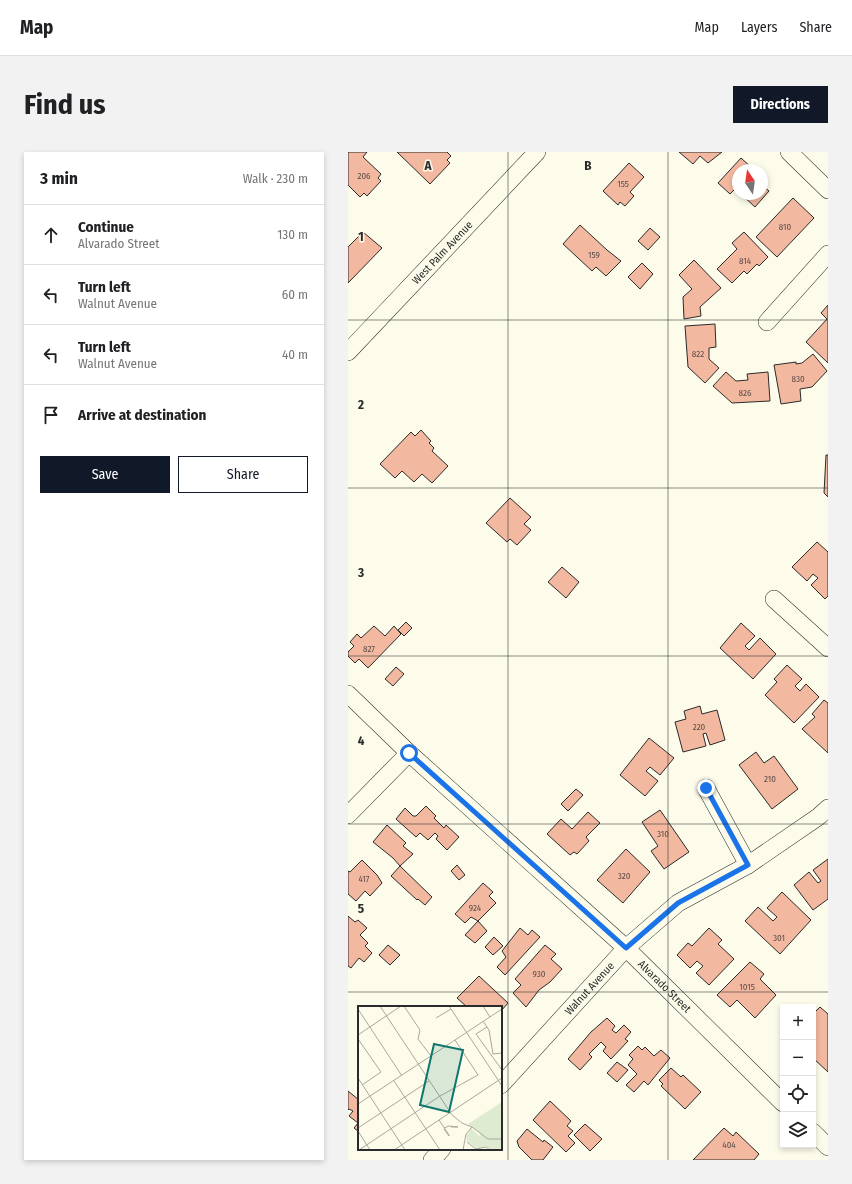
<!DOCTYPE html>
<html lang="en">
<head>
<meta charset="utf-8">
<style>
  :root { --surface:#fff; --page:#f2f2f2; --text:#202124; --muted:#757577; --line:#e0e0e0; --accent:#111827 }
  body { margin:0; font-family:"Fira Sans Condensed",sans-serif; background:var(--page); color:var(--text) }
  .controls { position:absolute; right:12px; bottom:12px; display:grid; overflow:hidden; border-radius:0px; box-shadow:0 2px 6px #0003 }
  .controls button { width:36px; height:36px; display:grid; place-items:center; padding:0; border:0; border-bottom:1px solid var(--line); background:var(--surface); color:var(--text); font:20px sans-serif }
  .compass { position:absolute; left:384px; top:12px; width:36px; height:36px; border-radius:50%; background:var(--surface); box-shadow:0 2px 6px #0003; rotate:347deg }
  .stop { position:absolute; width:12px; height:12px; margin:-9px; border:3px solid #1a73e8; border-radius:50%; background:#fff }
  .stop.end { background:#1a73e8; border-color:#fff; box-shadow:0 1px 4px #0008 }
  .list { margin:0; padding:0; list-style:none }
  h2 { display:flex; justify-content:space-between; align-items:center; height:52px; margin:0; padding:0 16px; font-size:17px }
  h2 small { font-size:13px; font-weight:400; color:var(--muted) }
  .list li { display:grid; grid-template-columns:26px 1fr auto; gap:12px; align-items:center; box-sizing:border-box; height:60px; padding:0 16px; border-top:1px solid var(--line) }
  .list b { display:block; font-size:15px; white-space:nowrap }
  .list p { margin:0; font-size:13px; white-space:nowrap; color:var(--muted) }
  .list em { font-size:13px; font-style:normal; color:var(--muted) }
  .actions { display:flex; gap:8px; padding:12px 16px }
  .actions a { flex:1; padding:9px 0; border:1px solid var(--accent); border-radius:0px; text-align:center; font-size:14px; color:var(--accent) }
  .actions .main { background:var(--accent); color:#fff }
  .icon { flex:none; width:22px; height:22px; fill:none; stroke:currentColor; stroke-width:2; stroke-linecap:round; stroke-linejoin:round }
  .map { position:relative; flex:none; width:480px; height:1008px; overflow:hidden; border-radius:0px }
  header { display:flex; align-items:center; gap:24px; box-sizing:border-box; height:56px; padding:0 20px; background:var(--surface); border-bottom:1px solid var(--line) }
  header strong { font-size:19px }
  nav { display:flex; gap:22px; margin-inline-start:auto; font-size:14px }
  .intro { display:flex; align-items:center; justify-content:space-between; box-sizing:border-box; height:96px; padding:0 24px }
  h1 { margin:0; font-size:28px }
  .button { padding:10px 18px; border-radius:0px; background:var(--accent); color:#fff; font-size:14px; font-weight:700 }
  main { display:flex; gap:24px; padding:0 24px }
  aside { flex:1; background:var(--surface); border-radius:0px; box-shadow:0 2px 6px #0003 }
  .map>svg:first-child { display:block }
  .building { fill:#f2b8a0; stroke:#2b2b2b }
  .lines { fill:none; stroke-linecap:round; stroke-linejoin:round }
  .minor-casing { stroke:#2b2b2b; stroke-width:18 }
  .minor { stroke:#fdfbea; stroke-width:17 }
  .route { stroke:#1a73e8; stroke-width:5 }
  .grid { fill:none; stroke:#2b2b2b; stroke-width:1; stroke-opacity:0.55 }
  .labels { text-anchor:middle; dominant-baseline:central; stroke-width:3; stroke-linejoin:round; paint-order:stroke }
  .number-label { font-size:9px; fill:#5d4e48 }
  .street-label { font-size:11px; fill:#2b2b2b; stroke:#fdfbea }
  .inset-road { fill:none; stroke:#a9a89e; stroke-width:1 }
  .view { fill:#0f766e; fill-opacity:0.15; stroke:#0f766e; stroke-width:2 }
  .inset-edge { fill:none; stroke:#2b2b2b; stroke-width:2 }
  .grid-label { font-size:13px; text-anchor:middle; font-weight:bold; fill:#2b2b2b; stroke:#fdfbea; stroke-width:3; stroke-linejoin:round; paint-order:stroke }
</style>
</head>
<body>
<header>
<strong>Map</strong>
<nav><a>Map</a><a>Layers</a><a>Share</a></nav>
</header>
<div class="intro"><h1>Find us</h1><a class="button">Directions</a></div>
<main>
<aside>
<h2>3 min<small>Walk · 230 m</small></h2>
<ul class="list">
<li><svg class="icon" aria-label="ahead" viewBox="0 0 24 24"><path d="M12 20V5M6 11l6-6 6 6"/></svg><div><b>Continue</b><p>Alvarado Street</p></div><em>130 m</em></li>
<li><svg class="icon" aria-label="left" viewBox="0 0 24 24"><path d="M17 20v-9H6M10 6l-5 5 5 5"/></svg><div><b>Turn left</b><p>Walnut Avenue</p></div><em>60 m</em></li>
<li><svg class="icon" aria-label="left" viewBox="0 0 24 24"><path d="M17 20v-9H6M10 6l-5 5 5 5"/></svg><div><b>Turn left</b><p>Walnut Avenue</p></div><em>40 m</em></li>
<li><svg class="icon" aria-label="arrive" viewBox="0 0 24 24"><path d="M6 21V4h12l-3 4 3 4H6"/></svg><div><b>Arrive at destination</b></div></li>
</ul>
<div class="actions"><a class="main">Save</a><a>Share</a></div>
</aside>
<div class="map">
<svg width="480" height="1008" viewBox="0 0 480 1008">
  <rect width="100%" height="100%" fill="#fdfbea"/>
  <path class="building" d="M0,0H19L15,5L33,22L30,26L33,29L19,44L16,41L12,45L0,33Z
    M49,0H99L103,4L99,8L102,11L82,32Z
    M331,0H374L360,11L352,4L345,12Z
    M393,6L403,15L400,18H390V40L387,37L382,42L370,31Z
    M281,11L296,25L282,40L286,44L277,54L272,50L270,53L255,39Z
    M414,33L421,39L407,55L393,42H414Z
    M445,46L466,66L429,105L408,85Z
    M232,73L259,98L273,109L258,124L248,115L244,119L215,92Z
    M302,76L312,85L300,98L290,89Z
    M15,80L34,96L0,131V95Z
    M396,80L420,105L411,114L409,112L399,122L396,119L384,131L369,117L389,97L384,91Z
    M346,108L373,136L352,155L353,164L336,167L335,145L344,137L331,123Z
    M294,111L305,122L292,137L280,125Z
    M480,153V211L458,190L479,167L473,161Z
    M367,172L368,195L361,196V207L371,216L357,231L340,215L337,174Z
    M465,202L479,219L464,235L452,237L453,249L433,252L426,213L448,210V212L454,211Z
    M378,220L388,229L400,228L399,222L420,220L422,249L384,251L365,234Z
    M73,278L83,289L81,291L86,296L84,299L100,314L84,331L74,322L66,330L54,319L47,326L32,312L63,280L67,284Z
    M478,303H480V345L476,341Z
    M162,346L183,365L176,372L183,378L169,393L162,387L159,390L138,371Z
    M469,390L480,400V444L477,447L463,433L470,426L465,422L459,429L444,415Z
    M214,415L231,430L218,446L200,430Z
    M58,470L64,476L56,484L50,478Z
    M393,471L407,484L397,494L401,498L412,486L428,502L405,527L372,496Z
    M26,474L37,484L46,474L53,482L20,516L11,507L7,511L0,504V500L6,494L2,490L9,482L13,486Z
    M439,513L454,527L447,534L452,539L458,532L471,545L446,571L417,543L429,530L426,527Z
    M48,515L56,522L45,534L37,527Z
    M476,548L480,551V601L454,577L467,565L464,562Z
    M352,554L354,562L369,558L377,588L362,593L358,581L355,582L358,594L335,600L327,570L338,567L336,559Z
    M301,586L326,606L312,623L302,615L298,619L310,629L297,644L272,623Z
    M408,600L416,611L426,604L450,637L424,657L391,613Z
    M228,637L235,643L220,659L213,652Z
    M78,654L88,664L86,666L96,676L98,673L111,685L99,698L88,687L90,684L87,681L80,688L72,681L68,685L48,667L57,656L65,664H68Z
    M312,658L341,700L316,717L303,699L310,694L294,670Z
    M240,660L252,671L238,685L241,689L229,702L226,700L222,703L199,682L213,667L224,677Z
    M39,673L58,691L55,694L65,702L52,714L45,706L25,690Z
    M278,697L302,720L275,751L249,728Z
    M480,707V747L465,758L446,733L461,720L470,731L473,729L465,718Z
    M14,708L29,723L34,731L22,744L17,739L8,749L0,742V719L2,720Z
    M109,713L117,723L111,728L103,719Z
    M52,714L84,745L77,753L70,747L69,748L43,724Z
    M135,731L145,740L141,744L148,751L130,769L123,765L117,771L107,762Z
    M434,740L463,768L432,802L397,769L410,755L425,769L429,765L419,756Z
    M0,764L7,770L10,768L19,776L12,783L20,791L17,794L24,801L16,810L11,806L3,816L0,814Z
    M130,769L139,779L127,791L117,783Z
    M172,776L180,783L184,778L192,785L157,823L149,815L158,805L154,799Z
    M361,776L374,788L370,792L386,807L361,833L348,821L355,814L349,809L342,816L329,803L340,791L344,794Z
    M146,785L155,794L145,803L137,795Z
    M40,793L52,803L42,813L31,803Z
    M197,793L208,802L203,807L214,817L202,830L191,838L178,855L165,841L173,833L167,827Z
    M402,810L416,822L412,827L428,843L407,866L389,848L382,855L369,843Z
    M131,824L160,851L153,859V855H119L109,846Z
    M472,855L480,862V920L465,906V862Z
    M259,866L267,874L264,878L268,881L276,873L283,880L277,887L280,889L263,907L255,899L258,895L253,890L241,902L244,905L232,918L220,907L243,880Z
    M290,894L294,898L297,895L306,904L313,898L322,906L300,933L296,929L286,940L278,933L289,922L280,913L285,907L281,903Z
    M269,910L280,918L269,930L259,921Z
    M323,916L333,925L335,923L353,940L337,957L313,934L315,932L311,928Z
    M0,939L11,948V980L6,976L10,971L1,964L5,959L1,957L0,958Z
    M202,949L223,969L219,974L225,979L220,984L227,991L218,1000L185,968Z
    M237,972L254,987L242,999L226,983Z
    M376,976L385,984L388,980L411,1002L406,1008H345Z
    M179,977L195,990L196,988L205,995L195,1008H184L171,995L169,989Z"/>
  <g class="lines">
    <defs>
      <g id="minor">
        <path d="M441,0L480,38"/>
        <path d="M419,170L480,102"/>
        <path id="s1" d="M0,200L189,0"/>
        <path d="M426,447L480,496"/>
        <path id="s2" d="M0,542L61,601L278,796L435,951"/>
        <path d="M358,636L400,713"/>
        <path d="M0,663L61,601"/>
        <path id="s3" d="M153,933L278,796L330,751L400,713L470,665L480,656"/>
        <path d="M465,980L480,995"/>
        <path d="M84,1008L94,997"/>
      </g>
    </defs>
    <use href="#minor" class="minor-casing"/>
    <use href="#minor" class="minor"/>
  </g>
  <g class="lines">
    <path class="route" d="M61,601L278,796L330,751L400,713L358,636"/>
  </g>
  <path class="grid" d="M160,0V1008M320,0V1008M0,168H480M0,336H480M0,504H480M0,672H480M0,840H480"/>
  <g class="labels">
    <g class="number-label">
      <text x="16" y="24">206</text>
      <text x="275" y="32">155</text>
      <text x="437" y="75">810</text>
      <text x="246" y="103">159</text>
      <text x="397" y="109">814</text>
      <text x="350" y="202">822</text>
      <text x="450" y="227">830</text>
      <text x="397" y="241">826</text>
      <text x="21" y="497">827</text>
      <text x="351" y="575">220</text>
      <text x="422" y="627">210</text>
      <text x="315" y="682">310</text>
      <text x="276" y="724">320</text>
      <text x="16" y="727">417</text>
      <text x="127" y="756">924</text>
      <text x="431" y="786">301</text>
      <text x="191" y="822">930</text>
      <text x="399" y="835">1015</text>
      <text x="381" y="993">404</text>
    </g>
    <g class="street-label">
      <text stroke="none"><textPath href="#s1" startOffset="137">West Palm Avenue</textPath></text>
      <text stroke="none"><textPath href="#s2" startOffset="431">Alvarado Street</textPath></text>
      <text stroke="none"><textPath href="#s3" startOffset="131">Walnut Avenue</textPath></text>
    </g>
  </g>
  <g transform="translate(10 854)">
    <rect width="144" height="144" fill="#fdfbea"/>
    <path d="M144,96V144L132,143L127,140L120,143L109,135L108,130L113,122L121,130L123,128L110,118Z" fill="#deebd1"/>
    <path class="inset-road" d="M22,0L94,109L104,117L114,121L108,128L105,144M46,0L62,24L60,33L73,50M91,0L144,80M125,0L132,11M0,3L44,70M78,12L93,3M125,15L131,24L135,48L144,47M129,21L118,28L144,64M0,29L43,0M0,33L23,66L4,79M0,72L47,144M36,75L82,144M0,98L144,3M81,114L91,129V130L86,123M114,121L130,133H144M0,122L71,75M86,122L91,120L100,121H93M0,125L12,144M109,136L118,143L128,141L132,144M1,144L82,90L120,69L97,34M36,144L144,72"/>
    <path class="view" d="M76,38L105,44L91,106L62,99Z"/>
    <rect width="144" height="144" class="inset-edge"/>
  </g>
  <g class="grid-label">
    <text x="80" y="18">A</text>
    <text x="240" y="18">B</text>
    <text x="13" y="89">1</text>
    <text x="13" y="257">2</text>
    <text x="13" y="425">3</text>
    <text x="13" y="593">4</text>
    <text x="13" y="761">5</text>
  </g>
</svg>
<div class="controls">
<button>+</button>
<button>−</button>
<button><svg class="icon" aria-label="locate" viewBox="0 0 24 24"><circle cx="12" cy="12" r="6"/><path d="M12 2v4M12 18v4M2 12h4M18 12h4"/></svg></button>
<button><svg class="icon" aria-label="layers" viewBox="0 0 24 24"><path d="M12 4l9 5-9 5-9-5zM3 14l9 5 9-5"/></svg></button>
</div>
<svg class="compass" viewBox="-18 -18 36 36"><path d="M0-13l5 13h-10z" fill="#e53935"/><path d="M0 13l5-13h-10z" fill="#757577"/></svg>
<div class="stop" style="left:61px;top:601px"></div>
<div class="stop end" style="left:358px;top:636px"></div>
</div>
</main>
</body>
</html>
